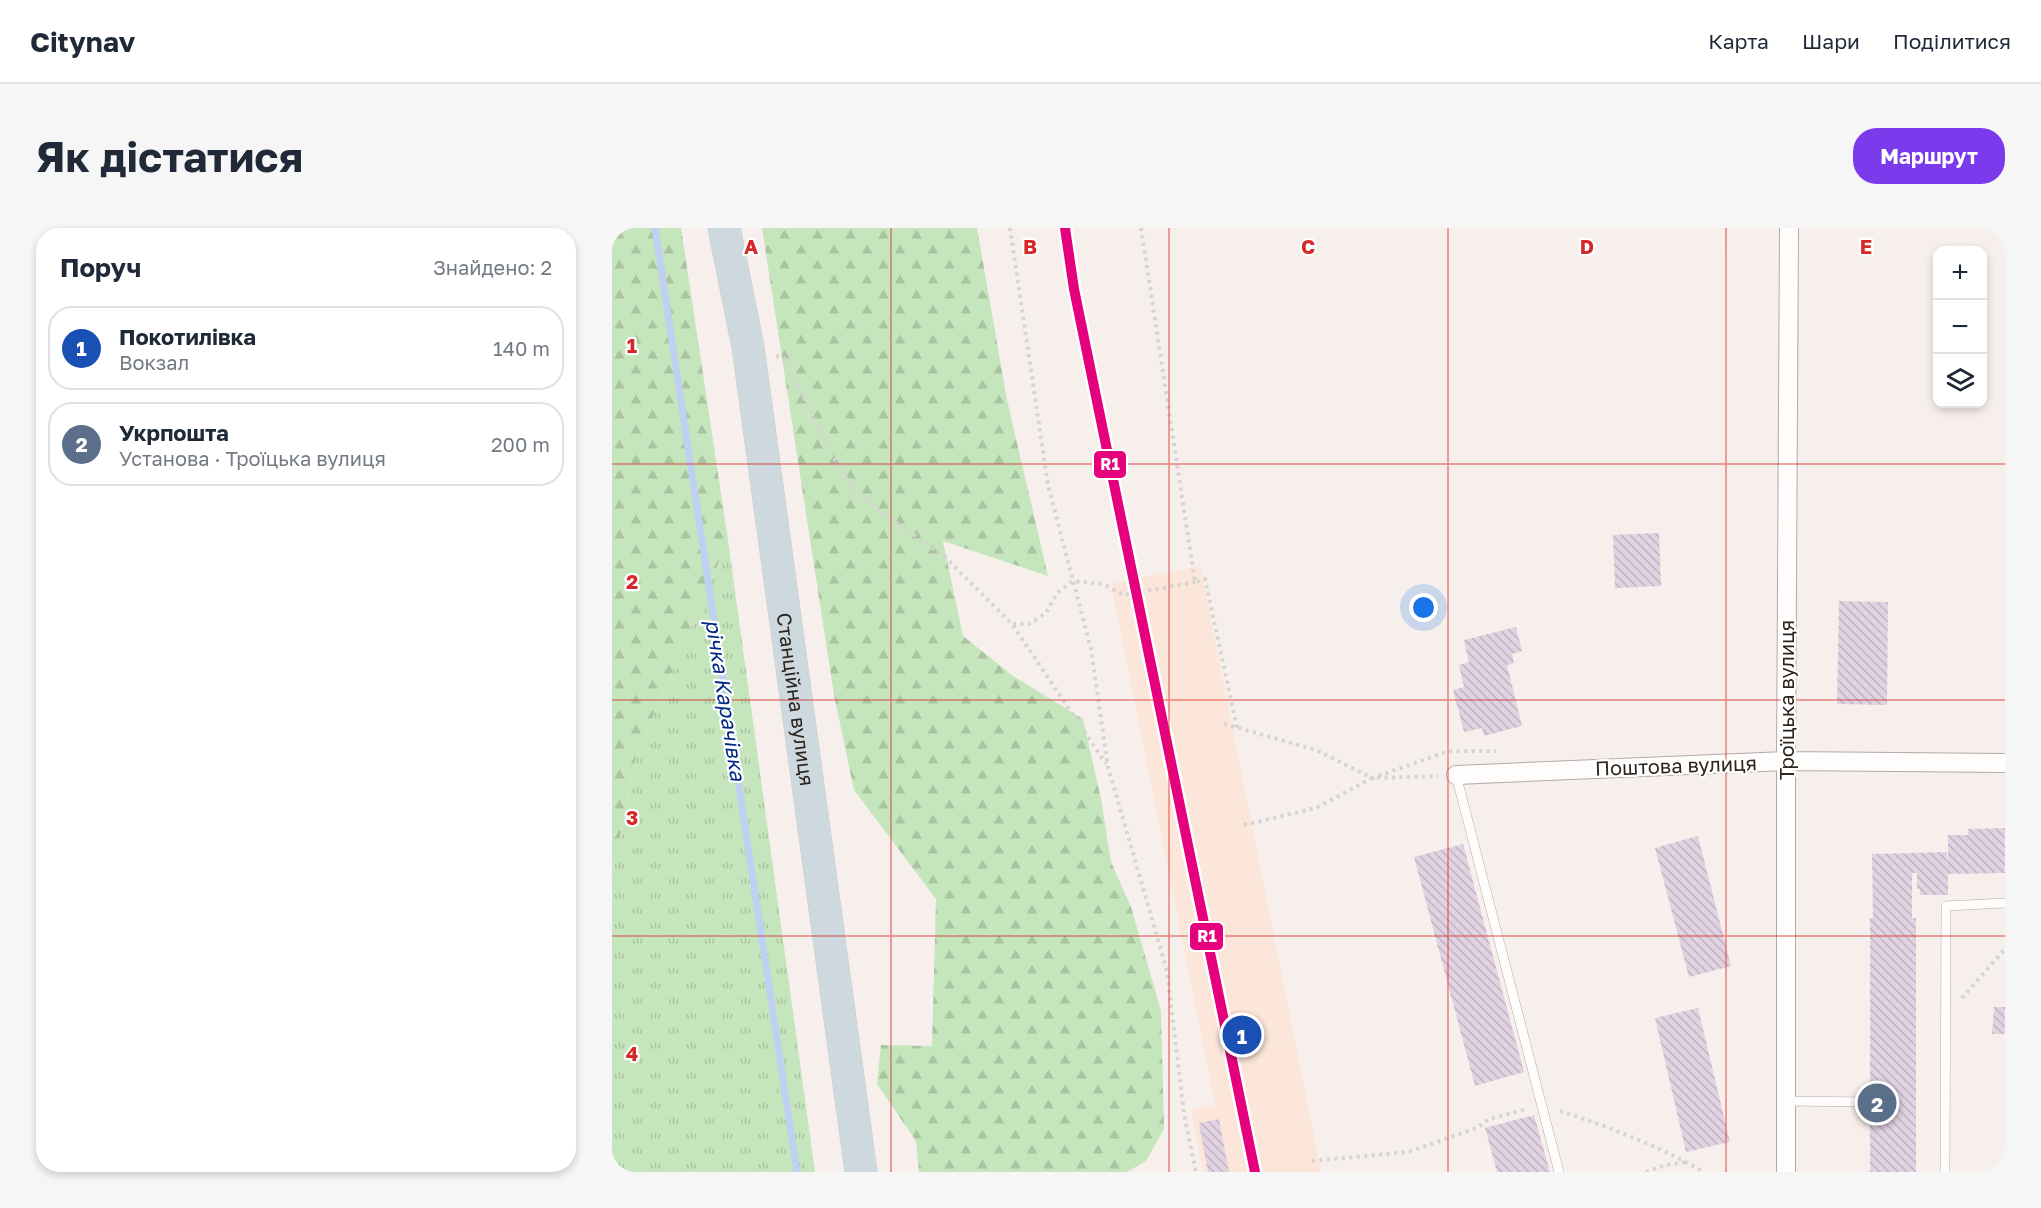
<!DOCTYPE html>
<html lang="uk">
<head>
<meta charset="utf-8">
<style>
  :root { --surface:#fff; --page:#f6f6f7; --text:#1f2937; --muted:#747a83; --line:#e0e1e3; --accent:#7c3aed }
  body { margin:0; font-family:"Golos Text",sans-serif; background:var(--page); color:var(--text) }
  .controls { position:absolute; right:18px; top:18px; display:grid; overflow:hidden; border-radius:12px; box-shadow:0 3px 9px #0003 }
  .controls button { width:54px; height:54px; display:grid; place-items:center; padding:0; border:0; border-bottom:2px solid var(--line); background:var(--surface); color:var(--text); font:30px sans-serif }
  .you { position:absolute; left:812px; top:380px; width:21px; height:21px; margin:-15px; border:4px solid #fff; border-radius:50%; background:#1a73e8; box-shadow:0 0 0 9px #1a73e833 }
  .badge { display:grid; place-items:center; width:39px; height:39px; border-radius:50%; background:var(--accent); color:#fff; font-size:20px; font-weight:700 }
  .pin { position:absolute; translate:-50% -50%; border:3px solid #fff; box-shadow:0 2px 6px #0006 }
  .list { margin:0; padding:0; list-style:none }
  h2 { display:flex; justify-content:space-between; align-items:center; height:78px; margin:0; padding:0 24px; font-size:26px }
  h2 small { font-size:20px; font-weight:400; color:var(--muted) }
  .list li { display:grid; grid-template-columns:39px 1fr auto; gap:18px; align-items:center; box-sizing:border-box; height:84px; margin:0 12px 12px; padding:0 12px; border:2px solid var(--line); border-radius:24px }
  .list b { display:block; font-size:22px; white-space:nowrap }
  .list p { margin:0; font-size:20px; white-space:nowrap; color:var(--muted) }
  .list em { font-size:20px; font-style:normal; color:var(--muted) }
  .icon { flex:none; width:33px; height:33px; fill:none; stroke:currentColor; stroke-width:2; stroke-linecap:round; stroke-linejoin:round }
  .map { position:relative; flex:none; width:1393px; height:944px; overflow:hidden; border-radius:24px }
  header { display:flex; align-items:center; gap:36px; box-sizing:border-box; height:84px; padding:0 30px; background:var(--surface); border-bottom:2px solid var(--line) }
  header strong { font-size:28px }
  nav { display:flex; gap:33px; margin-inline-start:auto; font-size:21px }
  .intro { display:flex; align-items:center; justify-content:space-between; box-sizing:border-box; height:144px; padding:0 36px }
  h1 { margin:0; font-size:42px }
  .button { padding:15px 27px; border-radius:24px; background:var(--accent); color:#fff; font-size:21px; font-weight:700 }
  main { display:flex; gap:36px; padding:0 36px }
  aside { flex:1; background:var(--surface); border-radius:24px; box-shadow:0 3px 9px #0003 }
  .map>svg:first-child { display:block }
  .built { fill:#fbe6d9 }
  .grass { fill:url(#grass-tufts) }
  .forest { fill:url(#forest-firs) }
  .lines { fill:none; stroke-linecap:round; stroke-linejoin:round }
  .stream { stroke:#c0d0f3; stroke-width:7 }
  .building { fill:url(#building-back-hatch) }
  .service-casing { stroke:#b2aaa6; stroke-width:10 }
  .minor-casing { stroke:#b2aaa6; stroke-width:20 }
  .trunk-casing { stroke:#d2cecb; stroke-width:33 }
  .path { stroke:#d6d4d2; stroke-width:4; stroke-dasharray:3 4.5; stroke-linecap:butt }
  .service { stroke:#fefdfc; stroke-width:9 }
  .minor { stroke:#fefdfc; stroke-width:18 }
  .trunk { stroke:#cdd9de; stroke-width:32 }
  .rail-1-casing { stroke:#fff; stroke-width:15 }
  .rail-1 { stroke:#e5007d; stroke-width:10 }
  .grid { fill:none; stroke:#d62828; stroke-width:1.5; stroke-opacity:0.55 }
  .labels { text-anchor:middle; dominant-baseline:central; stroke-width:4.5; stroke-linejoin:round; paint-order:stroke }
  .street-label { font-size:20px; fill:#2d241e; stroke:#fff }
  .water-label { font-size:21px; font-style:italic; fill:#012885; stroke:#fff }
  .grid-label { font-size:20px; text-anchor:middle; font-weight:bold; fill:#d62828; stroke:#fff; stroke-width:4.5; stroke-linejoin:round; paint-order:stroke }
  .line-badge { stroke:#fff; stroke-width:2 }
  .badge-label { font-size:16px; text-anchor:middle; font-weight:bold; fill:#fff }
</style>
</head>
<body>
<header>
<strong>Citynav</strong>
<nav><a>Карта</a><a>Шари</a><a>Поділитися</a></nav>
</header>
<div class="intro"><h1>Як дістатися</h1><a class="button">Маршрут</a></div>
<main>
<aside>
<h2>Поруч<small>Знайдено: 2</small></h2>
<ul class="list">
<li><span class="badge" style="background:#1a4fb4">1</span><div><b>Покотилівка</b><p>Вокзал</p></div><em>140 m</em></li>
<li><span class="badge" style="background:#5c6f8a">2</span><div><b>Укрпошта</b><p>Установа · Троїцька вулиця</p></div><em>200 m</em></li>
</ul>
</aside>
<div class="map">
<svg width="1393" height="944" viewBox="0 0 1393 944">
  <defs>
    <pattern id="grass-tufts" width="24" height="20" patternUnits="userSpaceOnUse" patternTransform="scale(1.5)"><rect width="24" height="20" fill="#c5e5bd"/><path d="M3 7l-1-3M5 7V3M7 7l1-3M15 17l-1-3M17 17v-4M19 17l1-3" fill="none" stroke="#aac4a2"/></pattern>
    <pattern id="forest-firs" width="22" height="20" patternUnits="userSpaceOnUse" patternTransform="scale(1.5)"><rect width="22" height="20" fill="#c5e5bd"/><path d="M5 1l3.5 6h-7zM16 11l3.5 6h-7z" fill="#aac4a2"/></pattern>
    <pattern id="building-back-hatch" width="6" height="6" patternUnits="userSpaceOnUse" patternTransform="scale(1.5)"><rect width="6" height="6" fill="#e1d2e1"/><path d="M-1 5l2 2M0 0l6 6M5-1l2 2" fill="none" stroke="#c1b4c1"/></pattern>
  </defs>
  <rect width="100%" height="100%" fill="#f7efeb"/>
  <path class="built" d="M588,338L709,944H591L579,882L603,877L499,356Z"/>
  <path class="grass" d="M116,312L203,944H0V648L24,528Z"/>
  <path class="forest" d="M0,0H69L116,312L24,528L0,648Z
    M150,0H365L395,172L436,348L331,313L351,408L401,448L471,491L489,571L499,634L519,679L549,783L552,901L534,933L515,944H307L304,913L265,856L269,817L320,818L324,671L242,562L222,467Z"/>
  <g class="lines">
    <path class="stream" d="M43,0L185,944"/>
  </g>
  <path class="building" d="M1047,305L1049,358L1003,360L1001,307Z
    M1227,373L1276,374L1275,477L1225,476Z
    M904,399L910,423L900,426L902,435L895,437L910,498L872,508L870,500L852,504L841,462L852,459L847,437L857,434L852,412Z
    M1393,600V645L1336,646V667H1308V661H1305V645H1300V690H1304V944H1258V690H1261L1260,626L1335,624L1336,639V607H1356V601Z
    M1086,608L1119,738L1077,749L1043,620Z
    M851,616L912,844L863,858L802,629Z
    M1382,779H1393V806H1380Z
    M1086,780L1118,914L1074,924L1043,790Z
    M922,887L938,944H885L873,900Z
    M607,891L617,944H596L587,895Z"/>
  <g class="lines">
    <defs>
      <path id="service" d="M844,547L947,944
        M1174,873L1258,874
        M1333,944L1334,678L1393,675"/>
      <path id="minor" d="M844,547L1174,533L1393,535
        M1174,944V533L1177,0"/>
      <g id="trunk">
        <path id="s1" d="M112,0L136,119L249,944"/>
      </g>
    </defs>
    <use href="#service" class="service-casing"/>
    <use href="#minor" class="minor-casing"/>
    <use href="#trunk" class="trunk-casing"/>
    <path class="path" d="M398,0L436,257L479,421L496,539L555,743L572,886L584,944
      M529,0L583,354L593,351L625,500
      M164,128L173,131L221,228L245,267L333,329L400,396L494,536
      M401,396H417L434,385L445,365L461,353L491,356L512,367L583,354
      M612,496L704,522L760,550L837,523H884
      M632,597L704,580L760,550L826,548
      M1350,770L1393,721
      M948,883C997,899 1047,918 1092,944
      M700,933L796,924L865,900L877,891L915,881
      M1034,944L1053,937L1074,934"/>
    <use href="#service" class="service"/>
    <use href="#minor" class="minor"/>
    <use href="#trunk" class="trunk"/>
    <defs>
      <path id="rail-1" d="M453,0L462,61L643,944"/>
    </defs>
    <use href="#rail-1" class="rail-1-casing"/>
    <use href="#rail-1" class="rail-1"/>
  </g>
  <path class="grid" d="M279,0V944M557,0V944M836,0V944M1114,0V944M0,236H1393M0,472H1393M0,708H1393"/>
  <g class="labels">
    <g class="street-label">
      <text stroke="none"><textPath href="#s1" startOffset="477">Станційна вулиця</textPath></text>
      <text transform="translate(1174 472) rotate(-90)">Троїцька вулиця</text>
      <text transform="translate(1064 537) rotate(-2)">Поштова вулиця</text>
    </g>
    <g class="water-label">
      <text transform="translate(114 472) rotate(81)">річка Карачівка</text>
    </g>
  </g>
  <g class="grid-label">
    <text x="139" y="26">A</text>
    <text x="418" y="26">B</text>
    <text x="696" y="26">C</text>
    <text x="975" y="26">D</text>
    <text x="1254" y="26">E</text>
    <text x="20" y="125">1</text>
    <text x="20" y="361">2</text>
    <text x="20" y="597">3</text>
    <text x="20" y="833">4</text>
  </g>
  <g class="line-badge">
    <rect x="481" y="222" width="34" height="29" rx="6" fill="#e5007d"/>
    <rect x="577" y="694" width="35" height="29" rx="6" fill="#e5007d"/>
  </g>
  <g class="badge-label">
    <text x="498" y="242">R1</text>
    <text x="595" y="714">R1</text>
  </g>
</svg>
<div class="controls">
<button>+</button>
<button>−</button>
<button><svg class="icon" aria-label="layers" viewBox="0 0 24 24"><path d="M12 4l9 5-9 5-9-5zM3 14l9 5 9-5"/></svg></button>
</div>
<div class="you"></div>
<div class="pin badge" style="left:630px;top:807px;background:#1a4fb4">1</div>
<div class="pin badge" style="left:1265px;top:875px;background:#5c6f8a">2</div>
</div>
</main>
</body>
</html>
